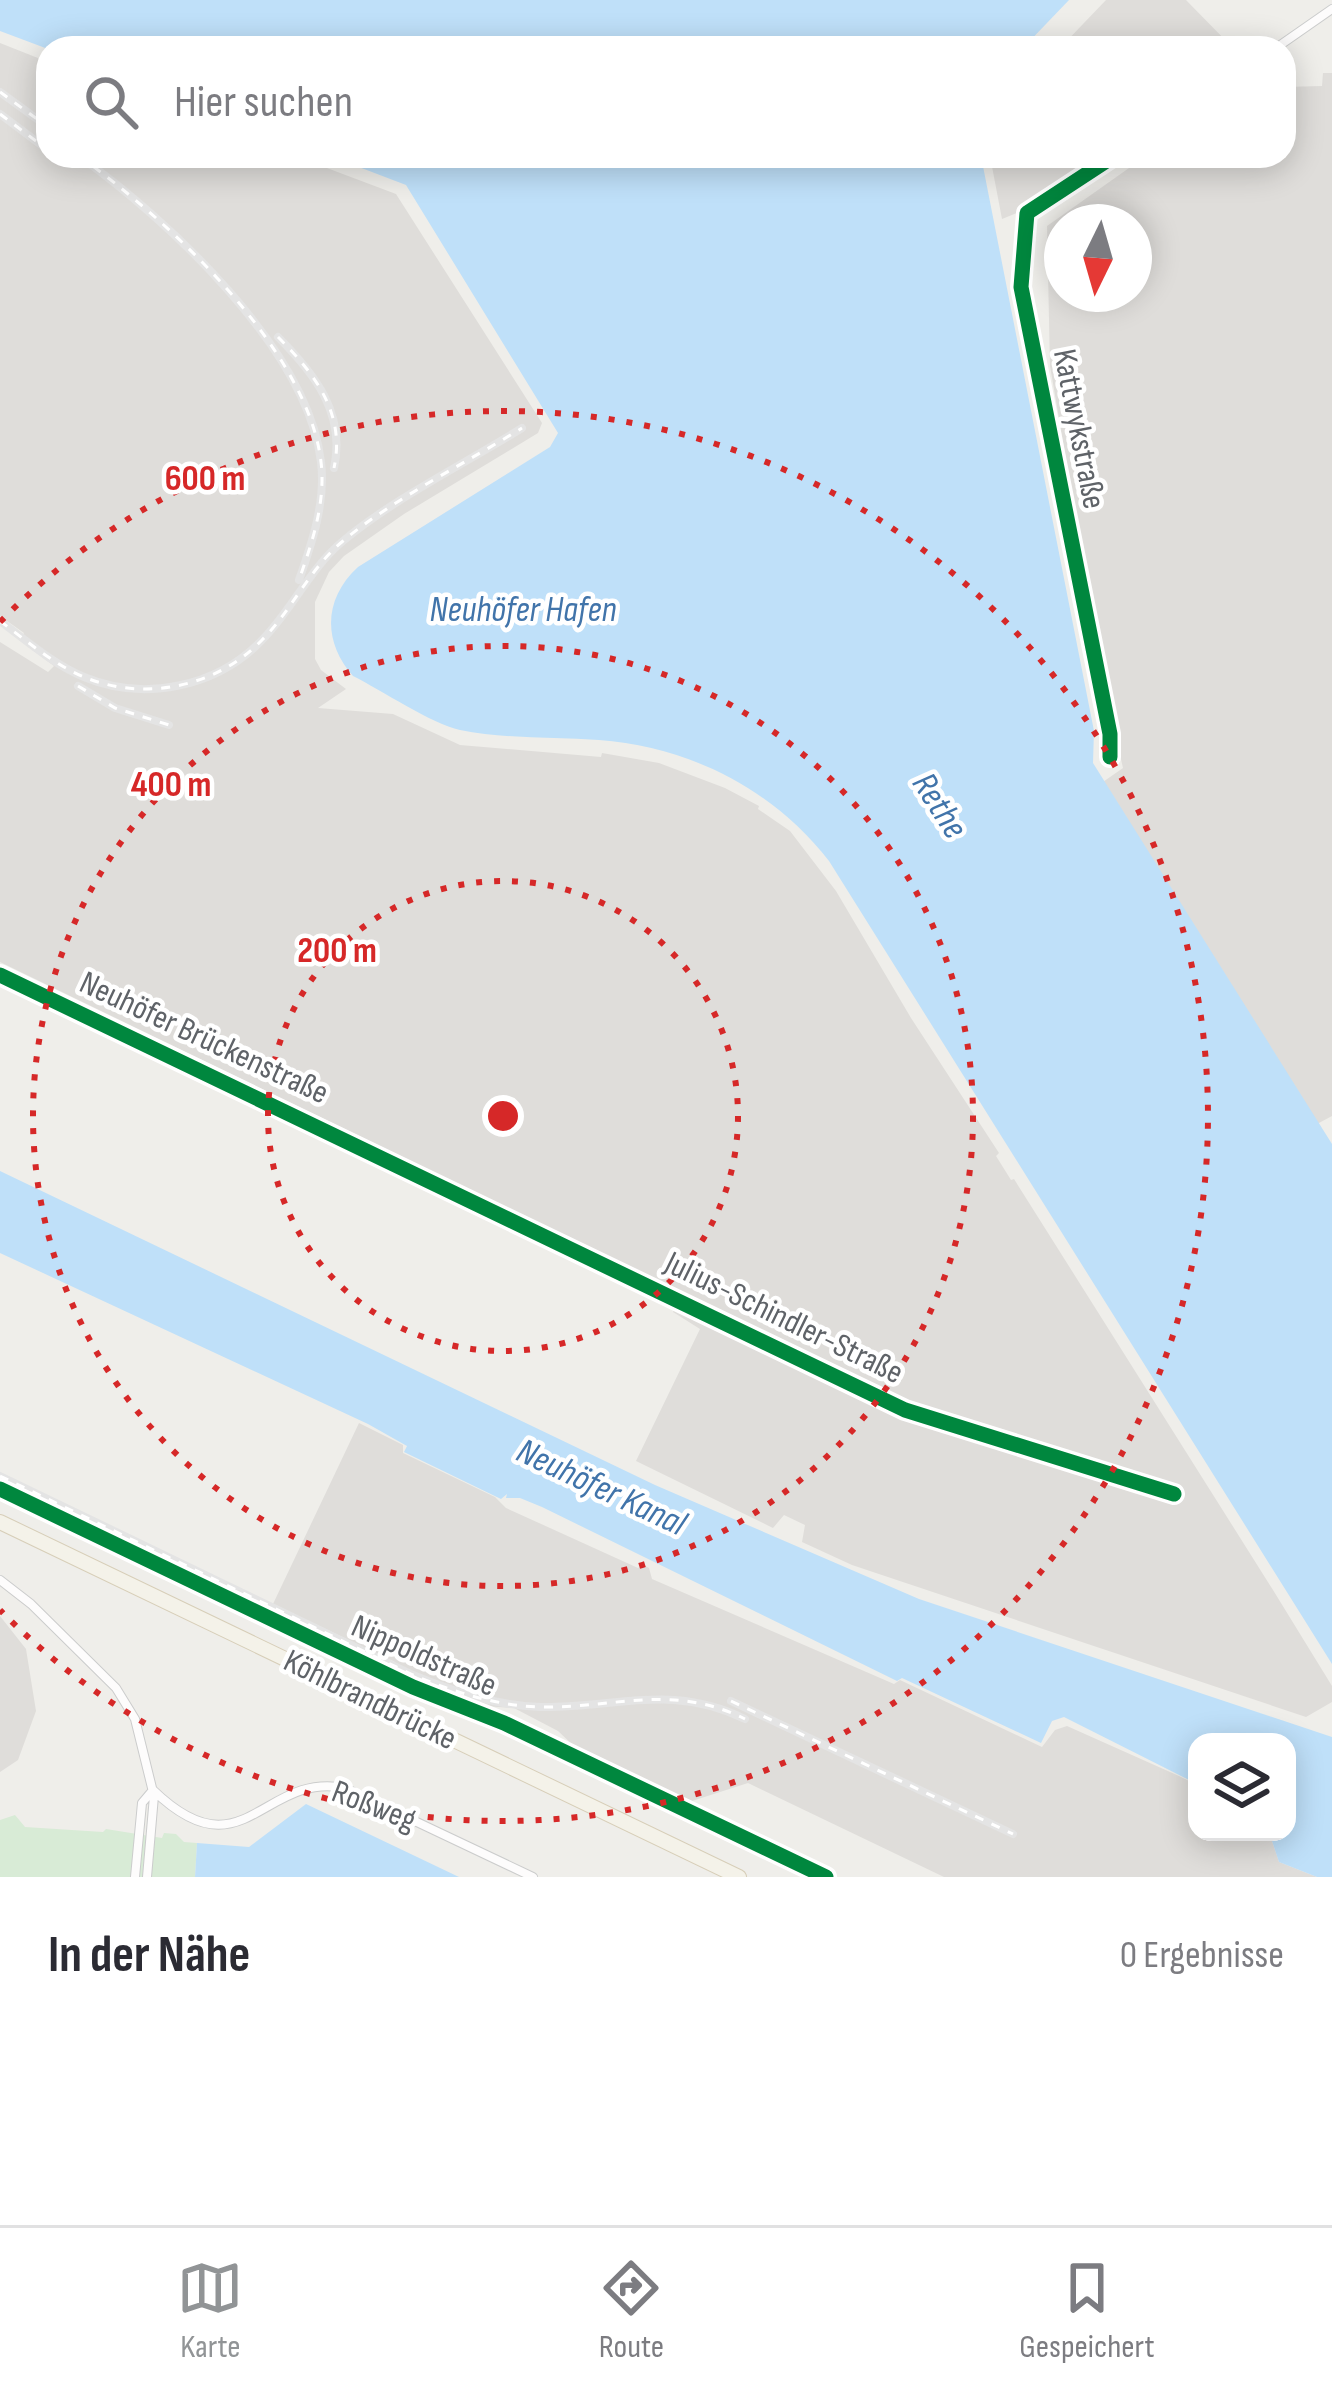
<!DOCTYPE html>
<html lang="de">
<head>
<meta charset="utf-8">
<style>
  :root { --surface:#fff; --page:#f7f7f7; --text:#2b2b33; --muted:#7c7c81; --line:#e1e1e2; --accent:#919496 }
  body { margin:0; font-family:"Sofia Sans Condensed",sans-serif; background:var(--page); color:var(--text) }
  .controls { position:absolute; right:36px; bottom:36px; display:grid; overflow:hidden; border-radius:24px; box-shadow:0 6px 30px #0003 }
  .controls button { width:108px; height:108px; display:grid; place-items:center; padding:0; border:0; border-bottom:3px solid var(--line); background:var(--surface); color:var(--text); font:60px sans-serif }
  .compass { position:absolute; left:1044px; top:204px; width:108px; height:108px; border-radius:50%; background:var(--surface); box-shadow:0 6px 30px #0003; rotate:185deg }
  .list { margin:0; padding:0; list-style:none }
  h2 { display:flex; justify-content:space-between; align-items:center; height:156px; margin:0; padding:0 48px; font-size:51px }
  h2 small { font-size:39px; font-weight:400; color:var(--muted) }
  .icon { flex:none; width:66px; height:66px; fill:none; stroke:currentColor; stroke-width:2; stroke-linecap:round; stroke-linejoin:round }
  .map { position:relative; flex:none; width:1332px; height:1877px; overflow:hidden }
  .search { position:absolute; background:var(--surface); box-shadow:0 6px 30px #0003; left:36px; right:36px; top:36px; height:132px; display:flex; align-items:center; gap:30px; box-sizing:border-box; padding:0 42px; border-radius:36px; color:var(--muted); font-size:45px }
  .sheet { height:348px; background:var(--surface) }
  nav { display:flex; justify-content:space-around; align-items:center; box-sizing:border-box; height:168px; border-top:3px solid var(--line); background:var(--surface); font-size:33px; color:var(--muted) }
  nav a { display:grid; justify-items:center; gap:6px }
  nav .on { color:var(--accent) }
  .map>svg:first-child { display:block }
  .industrial { fill:#dfddda; fill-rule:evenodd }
  .green { fill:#d8ebd6 }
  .water { fill:#bfe0f9 }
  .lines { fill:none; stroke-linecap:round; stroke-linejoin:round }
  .minor-casing { stroke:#cbcccc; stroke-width:10 }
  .primary-casing { stroke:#d7ceb8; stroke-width:16 }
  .minor { stroke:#fdfcfc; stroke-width:8 }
  .primary { stroke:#f4f2e9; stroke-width:14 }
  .rail-casing { stroke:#e4e4e4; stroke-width:8 }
  .rail { stroke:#fff; stroke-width:3; stroke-dasharray:9; stroke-linecap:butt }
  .cycleway-casing { stroke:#fff; stroke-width:22 }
  .cycleway { stroke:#00873e; stroke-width:15 }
  .ring { fill:none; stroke:#d62828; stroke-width:6; stroke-dasharray:6 12 }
  .labels { text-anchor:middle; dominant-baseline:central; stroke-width:9; stroke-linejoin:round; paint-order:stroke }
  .street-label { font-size:33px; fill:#5f6368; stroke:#fff }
  .water-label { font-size:36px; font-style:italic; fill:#4174aa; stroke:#fff }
  .centre { fill:#d62828; stroke:#fff; stroke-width:6 }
  .ring-label { font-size:36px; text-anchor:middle; font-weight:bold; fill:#d62828; stroke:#fff; stroke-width:9; stroke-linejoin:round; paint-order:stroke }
</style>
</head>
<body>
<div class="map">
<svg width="1332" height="1877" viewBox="0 0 1332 1877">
  <rect width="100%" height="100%" fill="#efeeea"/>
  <path class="industrial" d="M1106,0H1186L1233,48H1060Z
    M0,43L48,62V156H295L396,194L542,423L538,433L404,514L344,556L329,572L315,602V659L321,670L346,689L318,708L393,714L460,745L601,757L602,753L659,763L725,788L759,806L758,809L790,831L836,891L911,1018L999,1153L996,1156L1011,1180L1014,1179L1273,1590L1332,1686V1702L1306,1717L852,1565L802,1542L805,1525L784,1515L773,1528L636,1461L700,1329L673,1312L680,1296L690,1301L692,1297L0,962V642L48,672L54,666L19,640L24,633L0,616Z
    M1323,73H1332V1116L1317,1124L1100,784L1123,768L1107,698L1050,366L1047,226L1146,156H1284V87L1322,86ZM1062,222H1134V294H1062Z
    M990,156H1111L1037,205L1002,219Z
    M359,1423L403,1445V1453L495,1497L506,1508L638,1568L643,1565L649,1568L652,1579L894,1684L900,1680L1042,1747L1055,1730L1067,1726L1179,1776L1197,1785V1832H1269L1279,1862L1317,1877H944L748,1783L692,1801L577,1749L558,1731L514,1708L483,1706L420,1681L393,1668L395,1662L273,1604Z
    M0,1616L26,1649L36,1711L18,1760L0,1772Z"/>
  <path class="green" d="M15,1815L25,1827L103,1832L106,1829L162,1838L164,1833L176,1834L184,1842L197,1843L195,1877H0V1820Z"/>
  <path class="water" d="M0,0H1069L1023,48L48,49L0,31Z
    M330,156H981L1094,731L1093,763L1332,1144V1664L829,861C773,789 690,747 599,740C554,737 505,739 460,730C432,724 381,690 353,676C322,641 324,598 358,567L550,447L558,433L406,185Z
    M0,1171L655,1485L919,1599L1332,1737V1877H1317L1279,1862L1269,1832H1287V1742H1197V1784L1064,1717L1052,1721L1041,1743L902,1678L897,1681L542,1507L520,1498H506L507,1494L501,1499L404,1452L407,1446L368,1424L0,1253Z
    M306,1804L459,1877H195L197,1843L249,1847Z"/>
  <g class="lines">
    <defs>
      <path id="minor" d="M1276,48L1332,9
        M1110,757V734L1021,287L1027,213L1114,156
        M0,975L905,1410L1174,1494
        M0,1489L413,1687L504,1723L826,1877
        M0,1580L31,1604L116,1688L135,1719L154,1796L147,1877
        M153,1790C243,1877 263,1771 345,1788L533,1877
        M135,1877L142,1803L153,1790"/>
      <path id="primary" d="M0,1522L739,1877"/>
    </defs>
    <use href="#minor" class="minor-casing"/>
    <use href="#primary" class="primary-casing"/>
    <use href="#minor" class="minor"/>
    <use href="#primary" class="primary"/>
    <defs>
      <path id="rail" d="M0,92L48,127
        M0,114L48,150
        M79,156C167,219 308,349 321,462C326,502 312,543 299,580
        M278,337C314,373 346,413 334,468
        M0,621C27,641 53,664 84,677C144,702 217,687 262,640C292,610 310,568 343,541C393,499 466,463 522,428
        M78,686L115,708L169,725
        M0,1476L413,1675C454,1692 497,1706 541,1707C617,1708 672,1683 745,1719
        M731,1701L1013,1834"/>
    </defs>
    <use href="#rail" class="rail-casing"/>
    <use href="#rail" class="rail"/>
    <defs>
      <path id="cycleway" d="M1110,757V734L1021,287L1027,213L1114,156
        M0,975L905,1410L1174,1494
        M0,1489L413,1687L504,1723L826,1877"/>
    </defs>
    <use href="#cycleway" class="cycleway-casing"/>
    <use href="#cycleway" class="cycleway"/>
  </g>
  <g class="ring">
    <circle cx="503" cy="1116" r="235"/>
    <circle cx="503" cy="1116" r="470"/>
    <path d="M0 622A705 705 0 1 1 0 1610"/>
  </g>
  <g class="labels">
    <g class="street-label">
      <text transform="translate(1079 429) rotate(79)">Kattwykstraße</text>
      <text transform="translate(204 1038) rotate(25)">Neuhöfer Brückenstraße</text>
      <text transform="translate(784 1318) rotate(26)">Julius-Schindler-Straße</text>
      <text transform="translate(424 1656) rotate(24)">Nippoldstraße</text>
      <text transform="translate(370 1700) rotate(26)">Köhlbrandbrücke</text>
      <text transform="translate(374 1806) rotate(21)">Roßweg</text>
    </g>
    <g class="water-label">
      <text x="523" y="610">Neuhöfer Hafen</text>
      <text transform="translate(939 806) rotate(57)">Rethe</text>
      <text transform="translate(601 1488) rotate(25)">Neuhöfer Kanal</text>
    </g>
  </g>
  <circle cx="503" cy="1116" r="18" class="centre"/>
  <g class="ring-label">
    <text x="205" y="490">600 m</text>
    <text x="171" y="796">400 m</text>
    <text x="337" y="962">200 m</text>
  </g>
</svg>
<div class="controls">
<button><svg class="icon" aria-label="layers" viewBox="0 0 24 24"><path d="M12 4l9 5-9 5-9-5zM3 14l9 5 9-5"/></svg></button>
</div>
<svg class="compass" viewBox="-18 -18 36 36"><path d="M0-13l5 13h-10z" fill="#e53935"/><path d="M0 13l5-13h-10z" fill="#7c7c81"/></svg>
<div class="search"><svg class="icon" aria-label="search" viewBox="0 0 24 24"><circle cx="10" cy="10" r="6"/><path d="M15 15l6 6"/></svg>Hier suchen</div>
</div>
<section class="sheet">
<h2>In der Nähe<small>0 Ergebnisse</small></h2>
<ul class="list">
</ul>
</section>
<nav>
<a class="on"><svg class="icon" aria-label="map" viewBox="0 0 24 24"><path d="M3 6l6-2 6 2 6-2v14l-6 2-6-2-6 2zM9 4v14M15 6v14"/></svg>Karte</a>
<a><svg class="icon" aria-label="directions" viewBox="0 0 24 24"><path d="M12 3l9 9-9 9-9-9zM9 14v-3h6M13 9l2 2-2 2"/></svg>Route</a>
<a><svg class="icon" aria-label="saved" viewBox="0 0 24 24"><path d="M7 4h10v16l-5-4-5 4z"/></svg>Gespeichert</a>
</nav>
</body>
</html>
